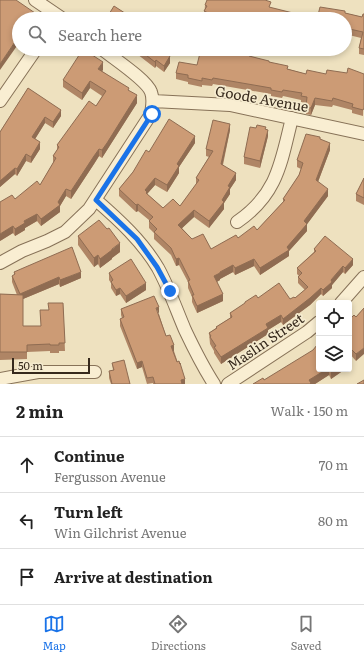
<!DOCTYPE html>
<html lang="en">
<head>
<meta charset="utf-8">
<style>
  :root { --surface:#fff; --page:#f2f2f2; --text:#222; --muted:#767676; --line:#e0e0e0; --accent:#1a73e8 }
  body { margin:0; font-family:Literata,serif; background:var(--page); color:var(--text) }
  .controls { position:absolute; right:12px; bottom:12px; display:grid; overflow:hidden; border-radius:4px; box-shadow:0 2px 6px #0003 }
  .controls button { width:36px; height:36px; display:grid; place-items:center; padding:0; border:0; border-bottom:1px solid var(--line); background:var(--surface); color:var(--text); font:20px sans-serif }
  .scale { position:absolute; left:12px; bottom:10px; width:78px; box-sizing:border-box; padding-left:4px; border:2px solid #36291c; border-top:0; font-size:11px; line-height:14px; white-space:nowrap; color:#36291c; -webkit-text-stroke:3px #f5ebcf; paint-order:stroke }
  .stop { position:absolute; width:12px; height:12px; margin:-9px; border:3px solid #1a73e8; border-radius:50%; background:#fff }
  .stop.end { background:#1a73e8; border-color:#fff; box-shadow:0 1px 4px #0008 }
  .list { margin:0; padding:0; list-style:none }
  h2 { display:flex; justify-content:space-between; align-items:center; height:52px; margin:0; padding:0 16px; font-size:17px }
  h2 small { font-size:13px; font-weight:400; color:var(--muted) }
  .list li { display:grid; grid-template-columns:26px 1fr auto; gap:12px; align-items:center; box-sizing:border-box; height:56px; padding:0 16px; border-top:1px solid var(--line) }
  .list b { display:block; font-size:15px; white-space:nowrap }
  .list p { margin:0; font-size:13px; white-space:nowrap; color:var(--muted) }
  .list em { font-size:13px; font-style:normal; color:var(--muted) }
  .icon { flex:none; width:22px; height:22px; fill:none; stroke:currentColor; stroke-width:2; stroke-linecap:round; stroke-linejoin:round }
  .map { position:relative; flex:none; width:364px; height:384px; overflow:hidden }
  .search { position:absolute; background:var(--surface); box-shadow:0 2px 6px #0003; left:12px; right:12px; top:12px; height:44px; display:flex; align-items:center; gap:10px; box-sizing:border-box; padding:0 14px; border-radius:22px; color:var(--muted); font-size:15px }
  .sheet { height:220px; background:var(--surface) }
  nav { display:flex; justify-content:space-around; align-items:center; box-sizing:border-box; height:56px; border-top:1px solid var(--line); background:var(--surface); font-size:11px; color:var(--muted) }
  nav a { display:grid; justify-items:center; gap:2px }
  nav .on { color:var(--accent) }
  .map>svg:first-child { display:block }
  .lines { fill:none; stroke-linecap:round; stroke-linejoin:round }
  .minor-casing { stroke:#877258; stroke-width:14 }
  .minor { stroke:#f9eed2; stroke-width:12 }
  .wall { fill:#af8565 }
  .shaded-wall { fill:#8f6c52 }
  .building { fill:#cc9b75; stroke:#8f6c52 }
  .route { stroke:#1a73e8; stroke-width:5 }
  .labels { text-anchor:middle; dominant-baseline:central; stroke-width:3.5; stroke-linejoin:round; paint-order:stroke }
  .street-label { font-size:14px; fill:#36291c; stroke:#f5ebcf }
</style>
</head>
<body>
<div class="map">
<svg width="364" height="384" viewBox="0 0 364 384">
  <rect width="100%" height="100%" fill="#eee1bf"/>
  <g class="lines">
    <defs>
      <path id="minor" d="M35,0L63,19
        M0,101L36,49
        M153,101L230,105L364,134
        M96,200C119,220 142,241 158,268C169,288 176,309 185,330C194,349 203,367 214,384
        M237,222C278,194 281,162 292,118
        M0,263L22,251L47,241L65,232L89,209L151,114C152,106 154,100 151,92C147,80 113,58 102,49
        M341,303L364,277
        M0,379L38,372H95
        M228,384L307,332L319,322"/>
    </defs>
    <use href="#minor" class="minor-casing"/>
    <use href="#minor" class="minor"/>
  </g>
  <path class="wall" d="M205,5L271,8L317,19L345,13L362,17L364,14V55L359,54V48L361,38L345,34V19H207L204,18Z
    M137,49H169L166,53L170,63L164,72L156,66L155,68L137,54Z
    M220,49V50L236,54L249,56L269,62L288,69L306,74H326L347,73L364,74L363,116L352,113V110L333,105L332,107L315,105L311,115L306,114V103L301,102V100L283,96L282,98L271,96V94L213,84L212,86L202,85V87L188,84V82L176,79V73L197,65Z
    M314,49H333V52L326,51L325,56L314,54Z
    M103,70L102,71L129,91L137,103L107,150L102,158L99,156L94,164L71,199L66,196L60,206V212L41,226L37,221L25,228V230L15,236L13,233L0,241L15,199L40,185L53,163V156L57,150V145L96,106L102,96L90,88L82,100L63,87V80Z
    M28,88L61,116L53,128L45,123L35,139L40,149L31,163L26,161L17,176L15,174L0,187V132Z
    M230,130L223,165L236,180L230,189V194L224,203V209L209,228L194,217L182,228L192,239L211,249L257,230L283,202V199L299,175L301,169L297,167V160L320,139L330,150L318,182L328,196L307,224V231L289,251V256L260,275L254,266L235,275L233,272L220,279V280L217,282L223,301L197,313L192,302V297L188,288V282L179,265L176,266L171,255L154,239V233L149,228V220L138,211L136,212L119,196V189L133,172L149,152L195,143L179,167V173L167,192L155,185L147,194L163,208L180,206L196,185V178L209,157L206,156V149Z
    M266,130L268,136L260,168L244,164V157Z
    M364,178V205L356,201V194Z
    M78,236L120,252L112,258V259L100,268L98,264L94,267L78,245Z
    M314,249L353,265L345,274L343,272L332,285V288L323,296L321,294L310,305L283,325L281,322L268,330V334L221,364L214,353V351L210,344L209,333L216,328V327L230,318V313L245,304V302L258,298L290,299L295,298L305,290L298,283V277L299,276L297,274V268L314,252Z
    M14,272L81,278L60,287L59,284L23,299V326H41L48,310L63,303L65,351H59V353H50V351L27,352V359L0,360V294L17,295L12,282V276L14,275Z
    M109,273L146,290L126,303L120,294L116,296L111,288V283L109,280Z
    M364,308L356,361L349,353V318L356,317Z
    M121,309L159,314L166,336L174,351L185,384H153V383L147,384L142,367L137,369L120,326V319L122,318L121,315Z
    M112,363L130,384H111L109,378V371L113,370Z
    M319,369H344V370L331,379L329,375L315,384H253L264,380Z"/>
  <path class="shaded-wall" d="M35,13V19H31Z
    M19,36V43L0,70V64Z
    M164,49H169L163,58V51Z
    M325,49H326V51L325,56Z
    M170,56V63L164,72V66Z
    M156,60V66L155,68V62Z
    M103,62V70L98,76V69Z
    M90,81V88L82,100V93Z
    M137,95V103L102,158V150Z
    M315,98V105L311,115V108Z
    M61,110V116L53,128V122Z
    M45,117V123L32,144V137Z
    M230,124V130L221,171V164Z
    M268,130V136L260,168V161Z
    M195,136V143L179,167V173L167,192V185L177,164Z
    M40,142V149L31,163V157Z
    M330,143V150L316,187V180Z
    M99,149V156L94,164L71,199V191L94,156Z
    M26,154V161L17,176V169Z
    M15,168V174L0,187V181Z
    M236,173V180L230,189V194L224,203V209L209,228V221L222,200L228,186Z
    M155,178V185L147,194V199L145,190Z
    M66,189V196L60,206V212L41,226V219L58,202Z
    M328,189V196L305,227L307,224V231L289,251V256L260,275V268L304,221Z
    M138,204V211L136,212V205Z
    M194,210V217L178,232V225Z
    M37,214V221L25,228V230L15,236V229L24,221Z
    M13,226V233L0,241V234Z
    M120,243V252L112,258V259L100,268V259Z
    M98,255V264L94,267V258Z
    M179,258V265L176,266V259Z
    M254,259V266L235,275V268Z
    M353,259V265L345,274V268Z
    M233,265V272L220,279V280L214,283V276L220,272Z
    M343,266V272L332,285V288L323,296V290Z
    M81,272V278L60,287V280Z
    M59,277V284L23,299L20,294Z
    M146,283V290L126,303V296Z
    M120,288V294L116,296V290Z
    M321,288V294L310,305L283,325V319Z
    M223,294V301L197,313V306Z
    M159,307V314L156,308Z
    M281,315V322L268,330V334L221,364V357L266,324Z
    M174,345V351L171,352V346Z
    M364,348V354L356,361V354Z
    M142,361V367L137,369V363Z
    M327,369H329V375L315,384H309V380Z
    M335,369H344V370L331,379V371Z
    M185,379V384H181V380Z"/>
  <path class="building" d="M0,0H16L35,13L31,19H19V36L0,64Z
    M207,0H265L271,2L269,7L317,19L320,7L345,11V13L362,17L363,14H364V49L359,48L363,32L345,28V19H226L213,14L212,15L204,11L207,6L205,5Z
    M114,6L134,19H106Z
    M137,15L142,19H134Z
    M83,49L103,62L98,69L129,88L128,90L137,95L107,143L102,150L99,149L94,156L71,191L66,189L58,202L60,205L41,219L37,214L24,221L25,223L15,229L13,226L0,234V202L12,195L15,199L37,181L40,185L56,158L53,156L59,147L57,145L89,101L96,106L106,91L90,81L82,93L63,80Z
    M138,49H164L163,51L170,56L164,66L156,60L155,62Z
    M201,49H219V50L236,54V53L249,55V56L269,61V62L288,66L287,69L306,74L307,70L326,74L327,70L347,73L348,68L364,74V108L363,110L352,107L353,104L333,98L332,101L315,98L311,108L306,107L307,97L301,96L302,93L283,90L282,92L271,90V88L213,78L212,80L202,78V81L188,78V75L176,73L179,62L197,65Z
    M28,88L61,110L53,122L45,117L32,137L40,142L31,157L26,154L17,169L15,168L0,181V132Z
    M169,119L195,136L177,164L179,166L167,185L155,178L145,190L147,192L146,193L163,208L173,199L180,206L199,180L196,178L213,151L206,149L213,120L230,124L221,164L236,173L228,186L230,187L222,200L224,202L209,221L194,210L178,225L192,239L203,234L211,249L236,235L238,238L254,226L257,230L285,200L283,199L299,175L303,163L297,160L306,134L320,137V139L330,143L316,180L328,189L304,221L307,224L287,247L289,250L260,268L254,259L235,268L233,265L220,272V273L214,276L223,294L197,306L192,295H194L188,281L190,280L179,258L176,259L171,248L154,232L157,229L149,221L153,217L138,204L136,205L119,189L133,172L146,150L149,152Z
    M257,125L266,127L265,129L268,130L260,161L244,157L250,127L256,128Z
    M364,178V198L356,194Z
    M99,220L107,229L109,228L120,243L112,249V250L100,259L98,255L94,258L78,236Z
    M325,236L353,259L345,268L343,266L331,280L332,282L323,290L321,288L310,298L283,319L281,315L266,324L268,328L221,357L214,347L216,346L210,337L211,336L209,333L217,328L216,327L232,317L230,313L245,303V302L256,295L258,298L279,283L290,299L294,297L295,298L308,287L298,277L302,273L297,268L316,251L314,249Z
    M72,247L81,272L60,280L59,277L20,294L12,276L15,274L14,272Z
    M131,259L146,283L126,296L120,288L116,290L111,282L113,280L109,273Z
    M0,294L23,295V326H41L40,310H49L48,303H63L65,343H59V345H50V344L27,345V352H0Z
    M154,296L159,307L156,308L166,336L170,335L174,345L171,346L177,362L179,361L180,364V363L185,379L181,380L182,384H155L153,377L147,378L142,361L137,363L120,319L124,317L121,309Z
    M364,308V348L356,354L349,347V318L351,316L352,317L354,315L356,317Z
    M319,343V369H327L309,380L311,383L310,384H253L263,378L264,380L313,350L317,345Z
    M124,360L130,384H112L109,371L114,370L112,363Z
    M330,369H335L331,371Z
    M364,380V384H357Z"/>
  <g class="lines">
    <path class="route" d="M152,114L96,200L137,239L157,267L170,291"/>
  </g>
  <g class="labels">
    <g class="street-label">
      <text transform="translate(262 98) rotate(10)">Goode Avenue</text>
      <text transform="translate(265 341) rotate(-34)">Maslin Street</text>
    </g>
  </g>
</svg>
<div class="controls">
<button><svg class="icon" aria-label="locate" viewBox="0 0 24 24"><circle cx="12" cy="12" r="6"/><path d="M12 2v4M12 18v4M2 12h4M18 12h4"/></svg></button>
<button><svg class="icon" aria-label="layers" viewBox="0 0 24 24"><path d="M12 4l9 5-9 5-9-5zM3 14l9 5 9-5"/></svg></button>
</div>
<div class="scale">50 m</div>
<div class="stop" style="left:152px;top:114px"></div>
<div class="stop end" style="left:170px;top:291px"></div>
<div class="search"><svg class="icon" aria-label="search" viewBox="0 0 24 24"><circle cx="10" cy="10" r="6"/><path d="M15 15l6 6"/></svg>Search here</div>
</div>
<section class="sheet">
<h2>2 min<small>Walk · 150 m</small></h2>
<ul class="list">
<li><svg class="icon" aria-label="ahead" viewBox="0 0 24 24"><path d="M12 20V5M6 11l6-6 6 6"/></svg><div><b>Continue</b><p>Fergusson Avenue</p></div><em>70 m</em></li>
<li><svg class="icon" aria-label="left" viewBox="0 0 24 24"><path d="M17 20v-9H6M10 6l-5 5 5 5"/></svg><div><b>Turn left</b><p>Win Gilchrist Avenue</p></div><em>80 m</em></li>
<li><svg class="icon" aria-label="arrive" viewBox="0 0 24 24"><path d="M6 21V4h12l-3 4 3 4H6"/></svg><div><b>Arrive at destination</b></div></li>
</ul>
</section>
<nav>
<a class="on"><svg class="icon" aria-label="map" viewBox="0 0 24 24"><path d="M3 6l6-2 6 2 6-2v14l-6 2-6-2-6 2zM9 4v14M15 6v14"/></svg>Map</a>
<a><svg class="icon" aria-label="directions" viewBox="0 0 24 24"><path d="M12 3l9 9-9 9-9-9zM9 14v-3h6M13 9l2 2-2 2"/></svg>Directions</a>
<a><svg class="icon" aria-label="saved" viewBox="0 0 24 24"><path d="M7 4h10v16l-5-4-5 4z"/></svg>Saved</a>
</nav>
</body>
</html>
